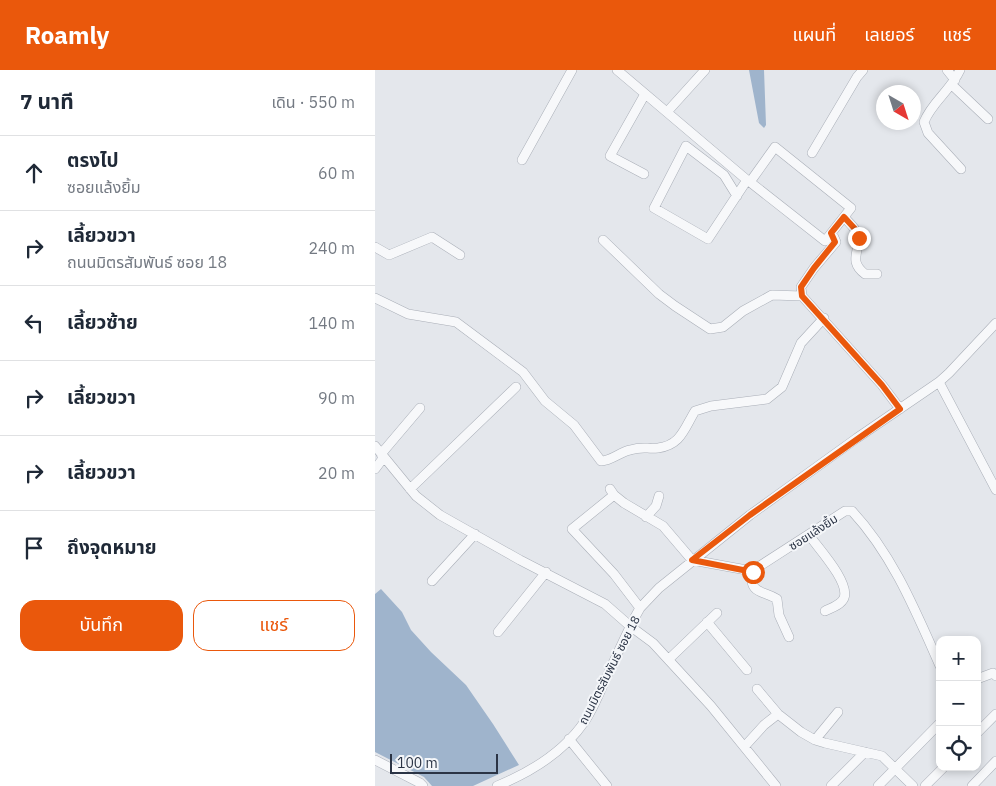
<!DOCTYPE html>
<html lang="th">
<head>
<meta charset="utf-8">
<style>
  :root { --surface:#fff; --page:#f6f6f7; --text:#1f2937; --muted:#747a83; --line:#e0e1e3; --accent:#ea580c }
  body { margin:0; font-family:"IBM Plex Sans","Noto Sans Thai",sans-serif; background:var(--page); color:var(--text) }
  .controls { position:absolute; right:15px; bottom:15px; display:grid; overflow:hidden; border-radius:10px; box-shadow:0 2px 8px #0003 }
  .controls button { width:45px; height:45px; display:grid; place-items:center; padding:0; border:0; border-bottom:1px solid var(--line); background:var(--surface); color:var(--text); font:25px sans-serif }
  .compass { position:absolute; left:501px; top:15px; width:45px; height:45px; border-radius:50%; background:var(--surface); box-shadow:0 2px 8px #0003; rotate:141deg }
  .scale { position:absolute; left:15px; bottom:12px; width:108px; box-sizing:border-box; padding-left:5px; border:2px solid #2b3445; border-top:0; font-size:14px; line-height:18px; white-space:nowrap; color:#2b3445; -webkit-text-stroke:4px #f4f6f9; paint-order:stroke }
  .stop { position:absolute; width:15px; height:15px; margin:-11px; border:4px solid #ea580c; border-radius:50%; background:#fff }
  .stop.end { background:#ea580c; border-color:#fff; box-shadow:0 1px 5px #0008 }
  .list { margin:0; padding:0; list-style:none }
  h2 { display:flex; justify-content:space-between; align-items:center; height:65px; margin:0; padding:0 20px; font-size:21px }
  h2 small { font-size:16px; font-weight:400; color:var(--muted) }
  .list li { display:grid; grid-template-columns:32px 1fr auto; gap:15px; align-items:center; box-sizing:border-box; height:75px; padding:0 20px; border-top:1px solid var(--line) }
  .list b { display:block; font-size:19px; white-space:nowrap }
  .list p { margin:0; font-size:16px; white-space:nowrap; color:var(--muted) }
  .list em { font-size:16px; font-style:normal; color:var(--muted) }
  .actions { display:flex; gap:10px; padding:15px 20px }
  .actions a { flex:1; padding:11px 0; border:1px solid var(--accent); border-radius:15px; text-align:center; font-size:18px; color:var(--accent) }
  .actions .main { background:var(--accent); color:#fff }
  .icon { flex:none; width:28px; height:28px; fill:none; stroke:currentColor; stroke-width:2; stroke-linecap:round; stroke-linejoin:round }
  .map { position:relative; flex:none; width:621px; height:716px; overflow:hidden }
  header { display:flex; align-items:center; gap:30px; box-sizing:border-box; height:70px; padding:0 25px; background:var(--accent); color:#fff }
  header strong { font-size:24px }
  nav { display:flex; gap:28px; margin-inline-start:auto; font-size:18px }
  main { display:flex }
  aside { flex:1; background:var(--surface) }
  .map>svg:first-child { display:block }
  .water { fill:#9fb4cc }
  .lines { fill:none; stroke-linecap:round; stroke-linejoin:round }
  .minor-casing { stroke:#a9aeb7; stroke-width:10 }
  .minor { stroke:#f7f8fa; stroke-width:9 }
  .route { stroke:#ea580c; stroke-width:6 }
  .labels { text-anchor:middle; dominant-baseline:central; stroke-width:4; stroke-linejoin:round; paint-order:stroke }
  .street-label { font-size:12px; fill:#2b3445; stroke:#f4f6f9 }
</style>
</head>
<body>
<header>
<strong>Roamly</strong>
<nav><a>แผนที่</a><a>เลเยอร์</a><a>แชร์</a></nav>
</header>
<main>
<aside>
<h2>7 นาที<small>เดิน · 550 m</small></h2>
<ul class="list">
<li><svg class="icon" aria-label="ahead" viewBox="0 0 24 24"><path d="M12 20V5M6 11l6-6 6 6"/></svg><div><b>ตรงไป</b><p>ซอยแล้งยิ้ม</p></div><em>60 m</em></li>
<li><svg class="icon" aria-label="right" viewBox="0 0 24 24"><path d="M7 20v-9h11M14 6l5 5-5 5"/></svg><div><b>เลี้ยวขวา</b><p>ถนนมิตรสัมพันธ์ ซอย 18</p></div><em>240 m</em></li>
<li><svg class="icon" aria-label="left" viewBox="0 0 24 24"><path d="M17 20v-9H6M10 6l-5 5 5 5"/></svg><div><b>เลี้ยวซ้าย</b></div><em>140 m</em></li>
<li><svg class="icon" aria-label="right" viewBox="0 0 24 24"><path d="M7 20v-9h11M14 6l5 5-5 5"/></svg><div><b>เลี้ยวขวา</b></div><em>90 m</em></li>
<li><svg class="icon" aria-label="right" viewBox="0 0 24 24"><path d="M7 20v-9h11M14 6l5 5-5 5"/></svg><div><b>เลี้ยวขวา</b></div><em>20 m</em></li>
<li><svg class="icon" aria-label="arrive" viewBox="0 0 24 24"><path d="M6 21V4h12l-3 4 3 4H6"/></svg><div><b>ถึงจุดหมาย</b></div></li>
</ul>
<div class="actions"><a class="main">บันทึก</a><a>แชร์</a></div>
</aside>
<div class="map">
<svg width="621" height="716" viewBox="0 0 621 716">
  <rect width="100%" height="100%" fill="#e4e7ec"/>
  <path class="water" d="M374,0H389L391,55L389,58L384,53Z
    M6,519L27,542L36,560L56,582L91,615L118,654L144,695L98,716H57L49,707L0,682V524Z"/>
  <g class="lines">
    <defs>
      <path id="minor" d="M242,0L372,110L375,112L450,171L476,138L400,77L375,112
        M572,0L580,10
        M585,0C576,20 557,32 549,52L553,63L586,99
        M577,15L613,49
        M292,42L330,0
        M437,83L482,7L488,0
        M147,90L197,0
        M269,104L235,86L270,24
        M362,126L349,105L311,76L279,138L333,169L372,110
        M469,147C474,153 482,159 483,167C485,182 473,191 490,204H502
        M457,163L461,172L439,198L426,217L427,226L507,315L525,339
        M228,170L284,224L300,236L335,259L348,257L368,241L397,225L427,226
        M0,177L14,185L57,167L85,185
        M0,228L33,244L81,252L148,302L170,331L199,355L226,391C236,391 245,382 255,380C268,376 271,379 283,378C306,375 309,359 320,341L336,336L392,329L407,317L426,273L449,248
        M564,312L621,420
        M0,376L41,426L65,445L145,490L230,534L255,556L278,573L336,636L401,716
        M6,384L45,338
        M0,399L9,387
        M35,419L141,317
        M235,419L239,425L249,433L288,456L317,490L377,501L470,441H477C518,485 541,542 565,596
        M239,425L197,459L239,504L265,538
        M271,447L281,436L284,426
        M434,465C443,478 475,512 469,528C466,535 456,538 450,541
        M377,501C374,525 388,520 402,529L404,545L414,567
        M57,511L100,464
        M332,552L372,600
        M123,562L171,502
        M294,589L342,543
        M602,609L618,603L621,606
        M382,619L403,644L426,662L440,670L450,673L507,686L538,716
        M602,663L621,644
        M194,669L232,716
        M440,670L463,642
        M370,676L389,655L403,644
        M0,690L45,713L48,716
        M122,716C156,702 189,682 210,651C218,639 223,626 229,613C239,591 249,569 260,547L265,538L284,518L375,445L482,368L564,312L574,303L621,253
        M456,716L490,682
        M503,716L565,653
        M550,716L569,697
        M597,716L621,691"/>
    </defs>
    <use href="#minor" class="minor-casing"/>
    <use href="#minor" class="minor"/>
  </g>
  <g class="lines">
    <path class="route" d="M378,502L317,490L375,445L525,339L507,315L427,226L426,217L439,198L460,172L456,163L469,147L481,160L484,168"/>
  </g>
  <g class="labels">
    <g class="street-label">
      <text transform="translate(438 462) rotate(-33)">ซอยแล้งยิ้ม</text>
      <text transform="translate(234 600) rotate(-63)">ถนนมิตรสัมพันธ์ ซอย 18</text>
    </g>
  </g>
</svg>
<div class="controls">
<button>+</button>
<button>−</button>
<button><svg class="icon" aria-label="locate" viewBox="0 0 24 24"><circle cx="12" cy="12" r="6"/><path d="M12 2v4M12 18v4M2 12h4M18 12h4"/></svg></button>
</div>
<svg class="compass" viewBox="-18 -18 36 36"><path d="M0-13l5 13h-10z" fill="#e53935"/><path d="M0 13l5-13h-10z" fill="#747a83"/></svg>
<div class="scale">100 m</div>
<div class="stop" style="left:378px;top:502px"></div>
<div class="stop end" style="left:484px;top:168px"></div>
</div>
</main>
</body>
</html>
